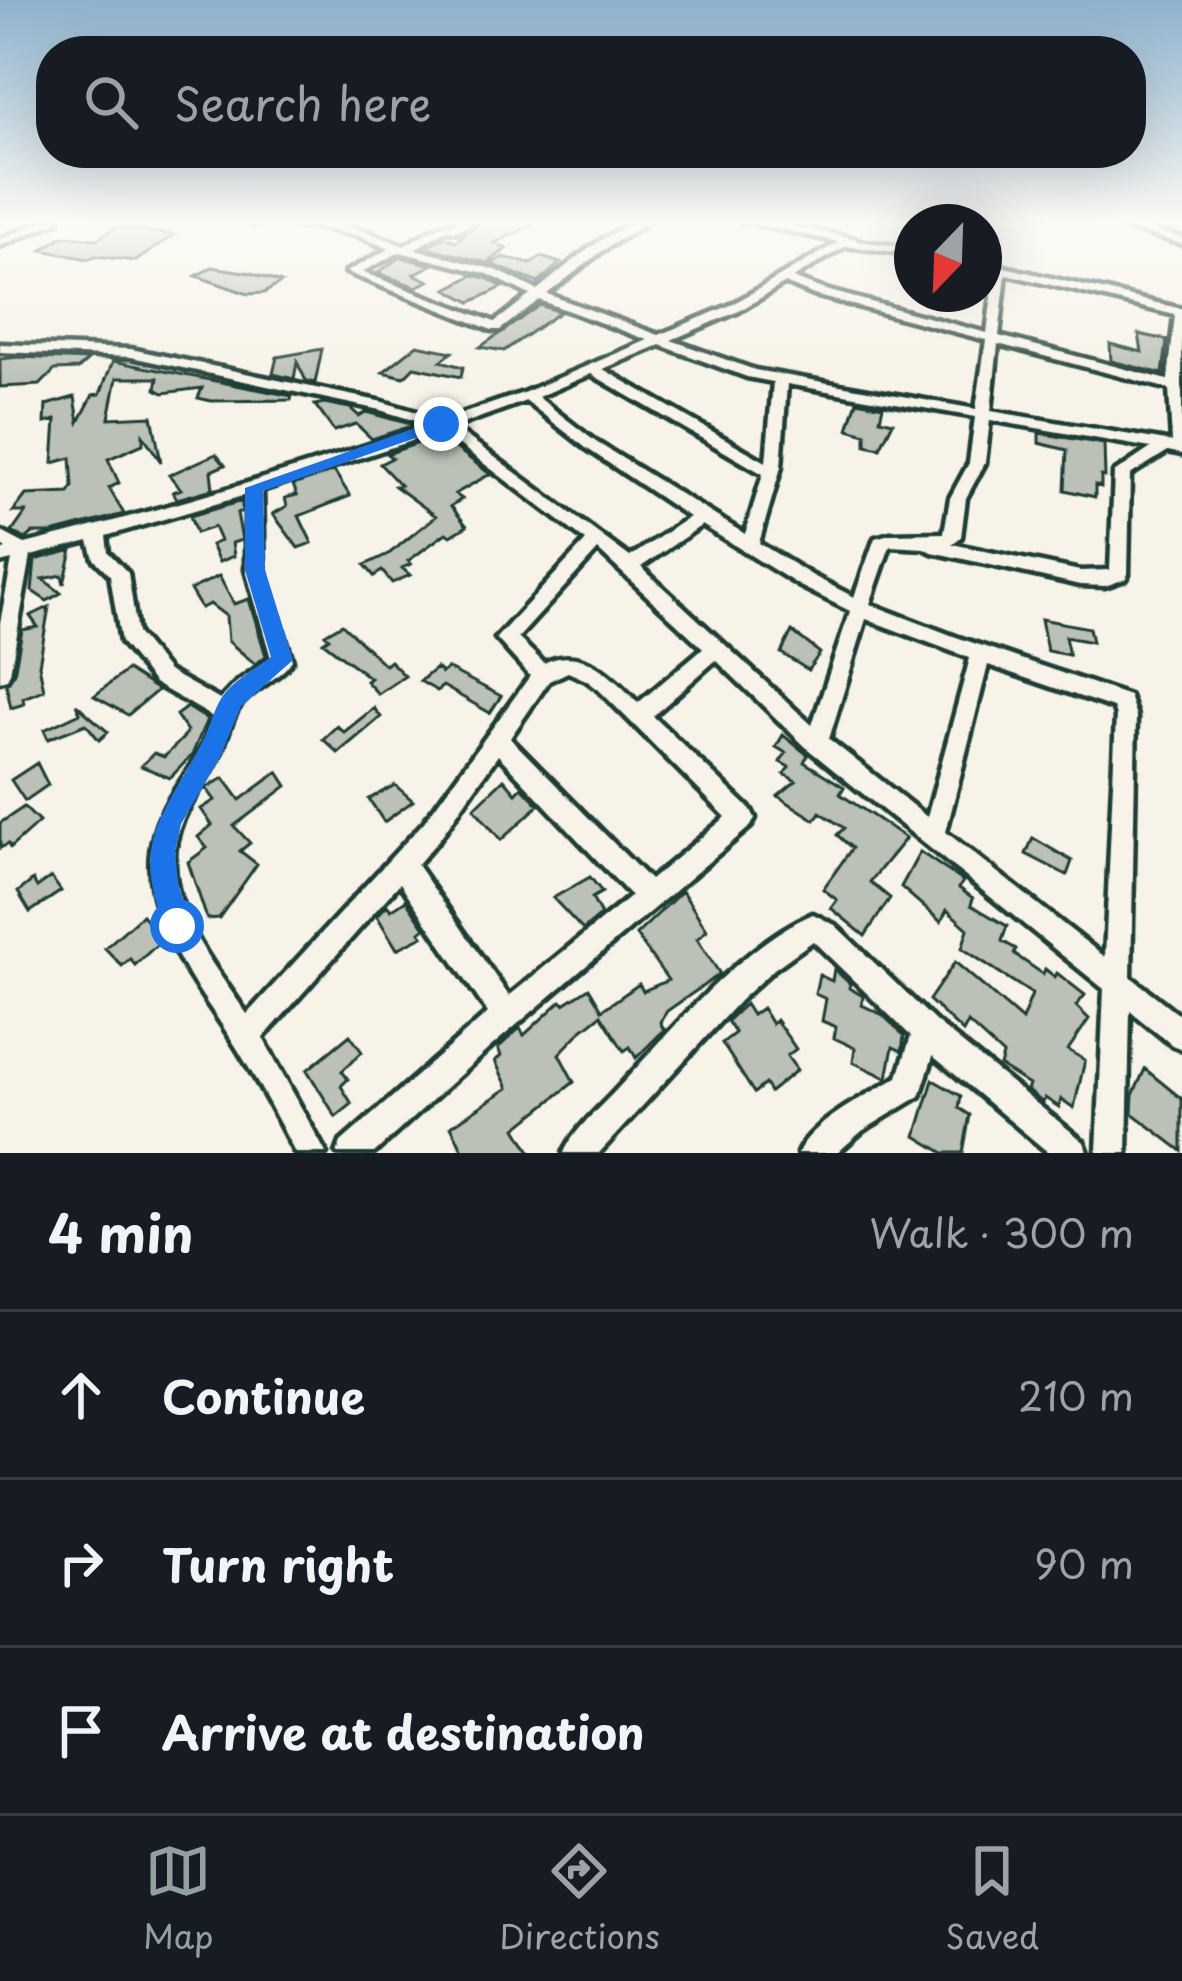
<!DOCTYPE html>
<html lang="en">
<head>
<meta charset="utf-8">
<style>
  :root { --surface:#171b24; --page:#20242c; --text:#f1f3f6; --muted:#9ea1a6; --line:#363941; --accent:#92a19f }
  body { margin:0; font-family:"Playpen Sans",sans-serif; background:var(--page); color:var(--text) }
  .compass { position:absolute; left:894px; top:204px; width:108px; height:108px; border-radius:50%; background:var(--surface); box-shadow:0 12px 48px #0002; rotate:203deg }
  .stop { position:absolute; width:36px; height:36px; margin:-27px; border:9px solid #1a73e8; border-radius:50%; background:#fff }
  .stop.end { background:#1a73e8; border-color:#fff; box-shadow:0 3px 12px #0008 }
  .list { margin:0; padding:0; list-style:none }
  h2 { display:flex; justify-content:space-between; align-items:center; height:156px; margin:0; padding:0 48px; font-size:51px }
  h2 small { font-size:39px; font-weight:400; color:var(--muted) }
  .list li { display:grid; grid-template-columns:78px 1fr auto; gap:36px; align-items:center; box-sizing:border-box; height:168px; padding:0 48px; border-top:3px solid var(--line) }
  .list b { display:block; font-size:45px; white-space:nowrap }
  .list em { font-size:39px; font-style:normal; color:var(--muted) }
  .icon { flex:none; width:66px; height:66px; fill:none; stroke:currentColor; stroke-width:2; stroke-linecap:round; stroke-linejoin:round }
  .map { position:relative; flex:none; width:1182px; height:1153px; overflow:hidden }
  .search { position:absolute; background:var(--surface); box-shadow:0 12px 48px #0002; left:36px; right:36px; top:36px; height:132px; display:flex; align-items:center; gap:30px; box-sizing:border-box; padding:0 42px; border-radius:48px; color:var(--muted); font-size:45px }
  .sheet { height:660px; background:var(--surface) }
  nav { display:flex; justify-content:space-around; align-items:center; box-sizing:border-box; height:168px; border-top:3px solid var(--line); background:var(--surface); font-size:33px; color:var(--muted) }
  nav a { display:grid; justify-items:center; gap:6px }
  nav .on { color:var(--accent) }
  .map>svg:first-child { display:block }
  .building { fill:#bbc1b6; stroke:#1f3d34; stroke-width:3 }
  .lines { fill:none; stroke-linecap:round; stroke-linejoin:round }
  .street-casing { stroke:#1f3d34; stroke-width:9 }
  .street { fill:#f7f3e8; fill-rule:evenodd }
  .route { fill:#1a73e8 }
</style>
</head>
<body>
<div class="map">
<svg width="1182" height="1153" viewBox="0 0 1182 1153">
  <rect width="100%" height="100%" fill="#f7f3e8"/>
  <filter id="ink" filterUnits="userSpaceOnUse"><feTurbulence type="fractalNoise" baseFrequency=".00833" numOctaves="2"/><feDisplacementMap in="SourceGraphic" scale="24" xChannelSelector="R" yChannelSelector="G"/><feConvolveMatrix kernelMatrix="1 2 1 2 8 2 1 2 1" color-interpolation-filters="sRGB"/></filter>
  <g filter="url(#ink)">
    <path class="building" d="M482,221H540L495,243L506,249L488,263L426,247L444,237L456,241Z
      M117,227L174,235L136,261L96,256L88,259L42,250L63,236L97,239Z
      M401,257L432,265L414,274L429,281L416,287L377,273Z
      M503,257L530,264L541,257L560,263L538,283L491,264Z
      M212,267L251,273L281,283L264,293L248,294L196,276Z
      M473,275L486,278L503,287L471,302L447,289Z
      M540,305L560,312L504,351L480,347Z
      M1139,334L1167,340L1163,374L1111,361L1110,344L1142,352Z
      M417,345L452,352L441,361L463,367L461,377L414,367L404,377L383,372Z
      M322,349L315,383L306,381L297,362L294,379L273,374L277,357Z
      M19,357L88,360L78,369L55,370L40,385L0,387V359Z
      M113,361L292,396L291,400L211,401L198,398L202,388L163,393L156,389L158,378H117L109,418L152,416L161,462L143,435V444L108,459L119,483L109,488L124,514L52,533H33L26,539L12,532L26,512H13L26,495L69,493L73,487L71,458L53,463L56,420L45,423L46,405L75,397L79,422L93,395L100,394Z
      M857,401L883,406L880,419L893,422L880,448L866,445V434L848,429Z
      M324,403L350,408L359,416L366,412L414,425L372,439L356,424L334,431L315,405Z
      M1039,433L1104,444L1105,477L1101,476V487L1095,485V497L1065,490L1067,450L1039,443Z
      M427,440L438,449L452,445L490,474L455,494L462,499L451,506L467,526L451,536L446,533L408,561L411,564L402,568L410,575L392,583L382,571L374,576L365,565L390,553L436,516L395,486L400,485L380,464L392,458L387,454Z
      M216,454L225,465L211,471L213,489L177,499L173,492L181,489L169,475Z
      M334,471L350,496L299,516L312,543L298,548L273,514L287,506L285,498L297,495L293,485Z
      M242,501V512L237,513L242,540L232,543L234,556L219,562L211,545L220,541L214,527L196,533L190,516Z
      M72,550L64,584L62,575L43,579L61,593L47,601L32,591L35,560Z
      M219,576L234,604L249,599L266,656L255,664L228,641L226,616L210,604L201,608L190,590Z
      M49,607L39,665L44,690L23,698L24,704L11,708L6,684L14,674L22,630L38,627L30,616Z
      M1041,619L1089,628L1092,642L1065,637L1069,655L1047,651Z
      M342,624L385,665L390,661L405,676L378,694L366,681L370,678L323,642L329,638L325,634Z
      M792,631L820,653L808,670L781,653Z
      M436,668L442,673L447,668L501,696L490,713L443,686L437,691L420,681Z
      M127,670L158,690L128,715L94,696Z
      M76,704L108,732L99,740L86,724L48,739L44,730L80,713Z
      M187,707L207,719L192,755L170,778L141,766L154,753L164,757L183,738L187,731L176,715Z
      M374,708L381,717L338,753L323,739L337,726L344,732Z
      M783,735L808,755L804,762L844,787L840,794L906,838L870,882L890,898L865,936L831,908L837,900L823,889L852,848L837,835L844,828L820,812L815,820L778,796L796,781L784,774L789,767L780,762L786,753L776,747Z
      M37,763L48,785L25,801L11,780Z
      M278,772L287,786L234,826L250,843L240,851L257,864L219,918L207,919L188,862L207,848L198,837L212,825L201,809L215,800L206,788L224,778L240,800Z
      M504,779L516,793L522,787L539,805L501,840L474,808Z
      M395,785L413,801L384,822L369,799Z
      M24,807L39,822L10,848L8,844L0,848V823Z
      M1033,838L1072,861L1067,875L1026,854Z
      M920,852L963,881L959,888L973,898L971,905L1007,926L1002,941L1016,949L1014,954L1043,974L1045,969L1055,977L1057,973L1085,995L1076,1006L1089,1019L1068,1050L1085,1060L1074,1108L1061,1099L1059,1107L1045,1098L1043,1103L1027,1090L1029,1085L1000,1066L1003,1055L968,1023L963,1032L929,1000L955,962L1022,1020L1032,994L962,948L968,929L947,910L941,922L901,887Z
      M51,877L61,891L30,912L18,892L33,880L37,887Z
      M590,877L602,892L592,898L601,915L583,930L553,898Z
      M682,891L707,930L697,939L720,974L667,1011L660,1022L664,1030L636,1058L630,1047L624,1051L601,1015L582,1030L559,1054L574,1082L516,1128L531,1153H464L451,1126L508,1088L495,1061L501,1056L498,1048L520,1028L524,1035L561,1001L564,1004L589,988L602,1010L639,984L643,991L668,980L636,935Z
      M406,900L425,928L420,932L423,936L397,949L377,916L387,905L391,910Z
      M142,915L163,939L135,965L130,959L122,966L105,948Z
      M834,969L850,984L849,988L863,996L862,1005L883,1015L904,1036L902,1051L893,1047L887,1078L853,1062L855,1048L834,1038L836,1027L822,1021L826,999L815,994L819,975L832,981Z
      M745,1004L752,1015L762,1008L772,1024L776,1020L796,1049L787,1056L797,1070L770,1092L765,1084L754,1093L722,1043L735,1033L727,1021Z
      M350,1035L362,1052L342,1071L348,1079L341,1086L352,1104L336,1117L307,1070Z
      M1145,1069L1182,1099V1151L1132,1113L1133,1095Z
      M933,1080L961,1096L959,1108L970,1115L963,1153H944L916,1136Z"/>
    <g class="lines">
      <defs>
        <path id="street" d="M44,221H59L0,246V239Z
          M248,221H320L366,231L404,246C432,229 443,221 475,221L458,231L446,230L415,249L496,270L537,290C564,269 615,221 649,221L602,251L547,294L659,335L731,305L839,242L741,221H765L853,238L858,241L912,248V254L846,246L793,278L822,289L987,333L995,271L984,268V262L1182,309V454L1168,451L1130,475L1128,574L1125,579L1105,586L1080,585L932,552L924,548L890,546L870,604L956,637L1129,696L1136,716L1131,977L1182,1017V1049L1172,1045L1130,1011L1127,1153H1097L1104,989L809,750L716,660L653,716L751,810L755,818L751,826L494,1044L374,1153H337L341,1142L488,1013L400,883L263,1038L326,1153H295C277,1117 258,1082 237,1048C198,985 132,912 155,832C164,798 190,774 204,743C207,735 210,726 213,717L154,683L121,642L110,575L94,559L89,541L31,556L10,673L7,679L0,681V623L12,560L0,563V551L6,549L0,545V531L25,544C162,510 296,470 429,425L380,410L131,357L0,352V344L131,349L383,402L444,420L523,393L648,340L539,300L500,330H492L346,272L389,249L359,236L317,227L253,224ZM400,252L488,274L530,295L495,322L362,272ZM1006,274L1175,315L1168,380L999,336ZM785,283L814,295L986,340L976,409L755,370L671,340L739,311ZM998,344L1169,389L1172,442L991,411ZM660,345L747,377L773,382L766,462L603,369ZM591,374L763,474L745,534L596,442L538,397ZM787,384L975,417L969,463L950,498L944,533L890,534L875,538L854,597L813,576L759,543L781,467ZM526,401L586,448L689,517L630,557L454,427ZM990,420L1151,448L1114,473L1110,570L1080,571L952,544L961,537L966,498L985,463ZM441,431L586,541L496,638L530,676L424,822L247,1014C210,959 151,890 183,819C192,799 206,782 216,762C225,746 228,726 237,710C250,688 278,682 292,660L264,570L262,490ZM246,495V570L271,658L236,683L220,700L168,671L137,633L128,573L108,552L106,536ZM702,525L800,586L850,611L812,725L641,567ZM598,550L703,648L638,703C612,677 583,644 544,663L518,638ZM866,619L970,658L927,817L829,739ZM988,665L1113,708L1116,716L1105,957L946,832ZM568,672L586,680L598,689L726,817L650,880L510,738L549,681ZM498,755L631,896L509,996L417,865L440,838Z
          M1104,221H1122L1182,238V244Z
          M813,914L835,925L936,1022L1084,1142L1088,1153H1049L933,1056L920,1096L862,1131L837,1153H798C811,1122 869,1094 898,1077L911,1036L813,941L774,969L740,1000L599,1153H564C574,1129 600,1108 618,1088C670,1032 742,944 813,914Z"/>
      </defs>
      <use href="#street" class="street-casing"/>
      <use href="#street" class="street"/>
    </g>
  </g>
  <linearGradient id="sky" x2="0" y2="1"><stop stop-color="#8db1cc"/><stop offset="0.58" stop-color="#fbfaf5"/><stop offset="1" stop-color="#fbfaf5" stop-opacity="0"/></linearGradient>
  <rect width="1182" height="383" fill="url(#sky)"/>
  <path class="route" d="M441,419L449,424L447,427L263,491L265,570L293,660L241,706L221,755L181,824L175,851L178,883L191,926L187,935L177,939L168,935C129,842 161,821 202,743C211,727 214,705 226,692C238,678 256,668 271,657L245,570V488Z"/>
</svg>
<svg class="compass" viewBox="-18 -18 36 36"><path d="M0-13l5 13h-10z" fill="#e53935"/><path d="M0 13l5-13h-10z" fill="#9ea1a6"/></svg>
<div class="stop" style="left:177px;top:926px"></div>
<div class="stop end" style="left:441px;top:424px"></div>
<div class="search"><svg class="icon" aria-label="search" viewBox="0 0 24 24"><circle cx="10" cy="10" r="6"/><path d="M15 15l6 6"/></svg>Search here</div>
</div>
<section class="sheet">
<h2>4 min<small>Walk · 300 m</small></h2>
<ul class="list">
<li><svg class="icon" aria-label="ahead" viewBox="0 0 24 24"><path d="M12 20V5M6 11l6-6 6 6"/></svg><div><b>Continue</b></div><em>210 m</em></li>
<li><svg class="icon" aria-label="right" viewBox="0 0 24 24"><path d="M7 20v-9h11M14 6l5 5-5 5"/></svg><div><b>Turn right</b></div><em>90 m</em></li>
<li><svg class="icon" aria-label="arrive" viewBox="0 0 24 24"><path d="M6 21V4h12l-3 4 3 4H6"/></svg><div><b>Arrive at destination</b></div></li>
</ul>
</section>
<nav>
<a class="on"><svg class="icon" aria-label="map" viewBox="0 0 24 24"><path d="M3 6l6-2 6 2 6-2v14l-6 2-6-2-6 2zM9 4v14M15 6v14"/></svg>Map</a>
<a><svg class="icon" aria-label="directions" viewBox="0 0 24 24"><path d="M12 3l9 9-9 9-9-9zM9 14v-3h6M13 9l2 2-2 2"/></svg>Directions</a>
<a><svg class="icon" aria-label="saved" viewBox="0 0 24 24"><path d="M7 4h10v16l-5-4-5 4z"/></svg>Saved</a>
</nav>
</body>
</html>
